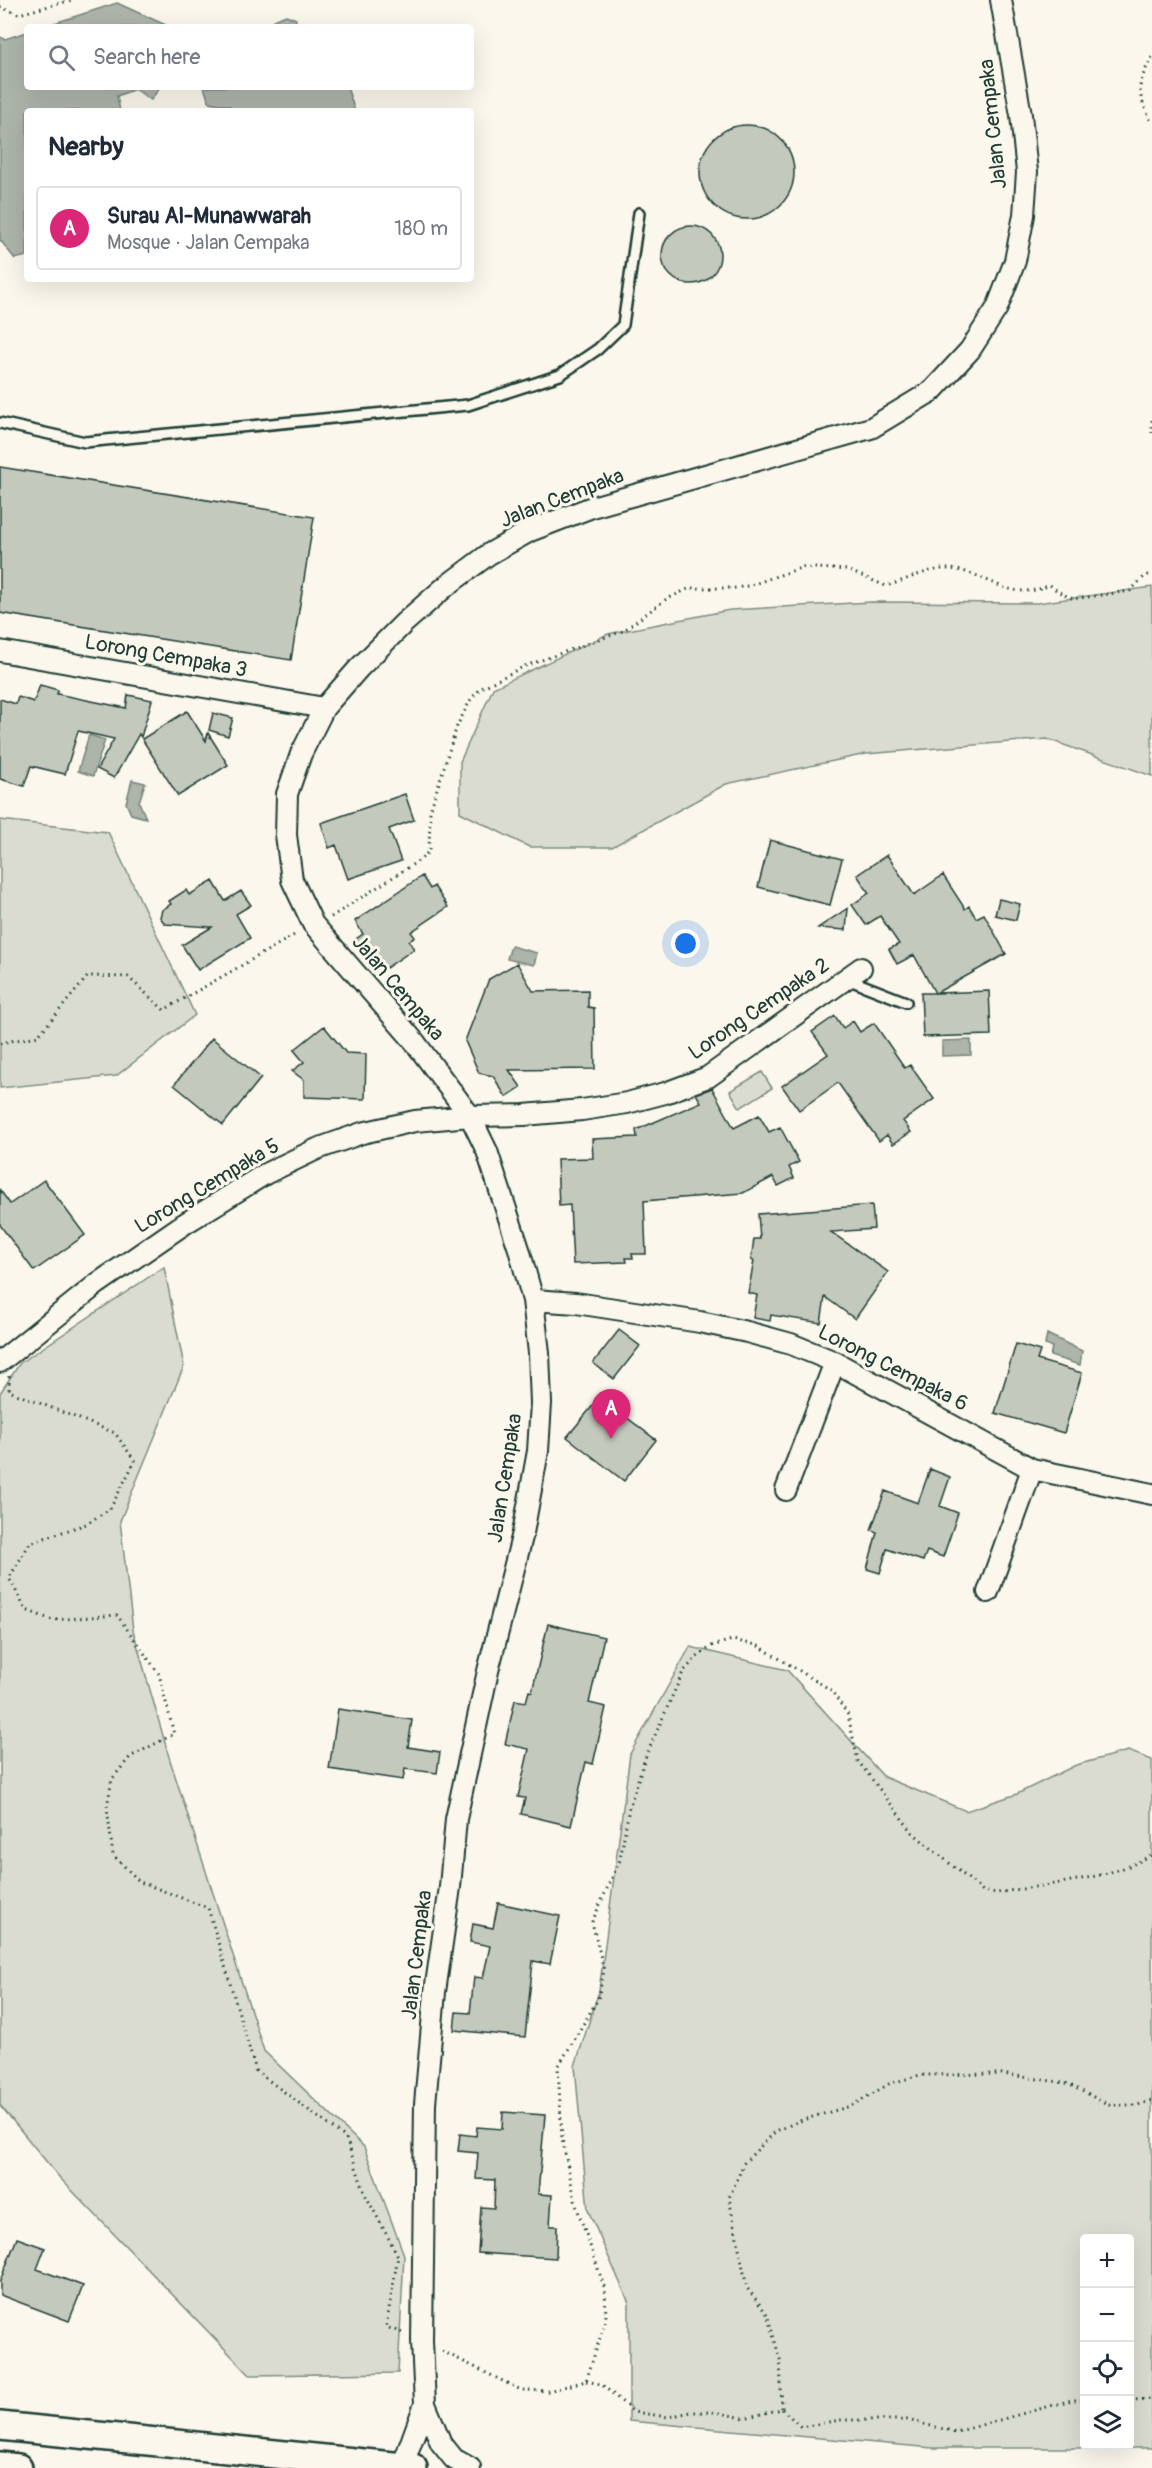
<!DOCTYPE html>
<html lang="en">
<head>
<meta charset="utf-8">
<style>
  :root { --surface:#fff; --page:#f6f6f7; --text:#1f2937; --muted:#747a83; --line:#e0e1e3; --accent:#db2777 }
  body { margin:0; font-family:Pangolin,sans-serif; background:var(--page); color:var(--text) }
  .controls { position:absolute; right:18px; bottom:18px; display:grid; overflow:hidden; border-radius:6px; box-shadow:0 6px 24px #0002 }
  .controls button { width:54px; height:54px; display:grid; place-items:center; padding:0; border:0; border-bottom:2px solid var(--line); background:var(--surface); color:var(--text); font:30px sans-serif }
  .you { position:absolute; left:686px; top:944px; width:21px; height:21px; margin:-15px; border:4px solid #fff; border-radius:50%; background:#1a73e8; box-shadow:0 0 0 9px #1a73e833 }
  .badge { display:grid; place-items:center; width:39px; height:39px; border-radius:50%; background:var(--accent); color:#fff; font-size:20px; font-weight:700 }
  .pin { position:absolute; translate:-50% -50px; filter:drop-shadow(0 2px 3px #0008) }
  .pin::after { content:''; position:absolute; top:32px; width:21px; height:18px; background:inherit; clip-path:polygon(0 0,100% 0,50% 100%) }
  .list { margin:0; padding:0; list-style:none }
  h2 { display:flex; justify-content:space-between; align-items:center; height:78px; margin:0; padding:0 24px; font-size:26px }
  h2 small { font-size:20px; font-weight:400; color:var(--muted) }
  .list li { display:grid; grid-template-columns:39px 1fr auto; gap:18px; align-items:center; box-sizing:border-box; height:84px; margin:0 12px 12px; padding:0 12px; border:2px solid var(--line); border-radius:6px }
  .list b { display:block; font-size:22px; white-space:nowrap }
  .list p { margin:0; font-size:20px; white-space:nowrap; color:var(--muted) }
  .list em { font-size:20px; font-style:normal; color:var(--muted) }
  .icon { flex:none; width:33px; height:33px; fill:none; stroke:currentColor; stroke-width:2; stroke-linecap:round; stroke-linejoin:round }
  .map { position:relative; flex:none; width:1152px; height:2468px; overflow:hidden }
  .search { position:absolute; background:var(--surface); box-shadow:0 6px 24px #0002; left:24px; top:24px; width:450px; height:66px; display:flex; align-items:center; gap:15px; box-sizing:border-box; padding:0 21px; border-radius:6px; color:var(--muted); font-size:22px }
  .panel { position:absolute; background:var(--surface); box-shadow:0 6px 24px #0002; left:24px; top:108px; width:450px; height:174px; border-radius:6px }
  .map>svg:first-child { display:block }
  .green { fill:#dbdcd1; stroke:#7d8c82; stroke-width:1.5; fill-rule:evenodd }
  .water { fill:#adb4aa; stroke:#74847b; stroke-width:1.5 }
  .building { fill:#c4c9be; stroke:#1f3d34; stroke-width:1.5 }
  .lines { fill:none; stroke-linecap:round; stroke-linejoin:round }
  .service-casing { stroke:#1f3d34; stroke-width:14 }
  .minor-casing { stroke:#1f3d34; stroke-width:24 }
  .secondary-casing { stroke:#1f3d34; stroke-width:32 }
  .path { stroke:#1f3d34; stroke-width:3; stroke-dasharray:1.5 4.5; stroke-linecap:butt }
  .service { stroke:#fbf7ec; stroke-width:9 }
  .minor { stroke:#fbf7ec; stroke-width:20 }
  .secondary { stroke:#fbf7ec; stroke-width:27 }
  .labels { text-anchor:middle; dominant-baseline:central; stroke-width:6; stroke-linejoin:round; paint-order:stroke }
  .street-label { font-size:21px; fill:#1f3d34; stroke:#fbf7ec }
</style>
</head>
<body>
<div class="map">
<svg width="1152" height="2468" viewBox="0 0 1152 2468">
  <rect width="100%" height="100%" fill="#fbf7ec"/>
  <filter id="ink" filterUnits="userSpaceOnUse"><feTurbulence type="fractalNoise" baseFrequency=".0167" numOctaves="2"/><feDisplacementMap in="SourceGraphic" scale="12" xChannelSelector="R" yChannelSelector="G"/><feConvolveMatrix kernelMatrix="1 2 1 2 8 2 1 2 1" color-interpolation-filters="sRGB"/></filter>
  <g filter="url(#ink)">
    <path class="green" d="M1152,587V776L1047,739L866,754L726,784L612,847H529L460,812V762L493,688L608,634L730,610L872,602L1037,603Z
      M0,820L108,832L195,1015L116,1076L0,1088Z
      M762,1072L772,1088L740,1108L730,1091Z
      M164,1267L184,1366L120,1521L133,1630L169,1757L264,2051L364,2147L404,2255L398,2373L250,2375L59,2177L0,2105V1393L20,1363Z
      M690,1647L787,1670L884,1777L966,1811L1017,1794L1076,1765L1128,1751L1152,1760V2448H933L629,2421V2303L588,2210L575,2066L599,1991L630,1754ZM1084,2238H1130V2446H1084Z"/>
    <path class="water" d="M117,3L170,27H42Z
      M286,15L296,19L295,27H270L273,20Z
      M27,32V87H160L151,100L135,89L117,96L120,111H27V256L15,259L0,240V37L5,39Z
      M204,87H347L355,111H231L230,106L209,102Z
      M89,735L105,740L93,776L78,771Z
      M132,780L145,783L139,802L146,818L131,814L126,803Z
      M511,946L537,953L534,965L507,959Z
      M971,1040V1055L942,1056V1041Z
      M1047,1334L1082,1351L1080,1365L1050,1356L1052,1347L1045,1345Z"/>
    <path class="building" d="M700 172a47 47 0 1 1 94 0a47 47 0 1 1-94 0Z
      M662 255a29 29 0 1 1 58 0a29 29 0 1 1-58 0Z
      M0,467L314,517L291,660L0,613Z
      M40,685L58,690L57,694L126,708L128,695L152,700L141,737L139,734L114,778L97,769L114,739L78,731L65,774L31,766L24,786L0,779V699L16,704L18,697L34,702Z
      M187,711L206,741L208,733L228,765L178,796L142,739Z
      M213,713L233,718L228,736L209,730Z
      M405,794L414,820L389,829L401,861L348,879L336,845L329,848L321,823Z
      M770,840L842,859L830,905L758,887Z
      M887,855L914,895L943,875L965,909L969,906L976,918L984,914L1006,954L936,993L989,991L991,1035L923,1037L921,993H935L914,955L897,964L889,949L899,944L880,916L866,925L852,905L869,893L857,875Z
      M422,876L430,889L434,886L448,907L411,932L415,937L409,941L414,949L386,968L380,960L373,965L356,939L363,934L355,921Z
      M213,881L225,901L241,891L251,905L236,914L250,938L198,970L182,945L212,927L165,924L160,917L162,910L171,904L169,901L186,890L189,895Z
      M999,899L1020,904L1016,920L995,915Z
      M848,908L846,930L818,928Z
      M517,963L533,991L588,990V1007L594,1008L595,1069L509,1070L521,1087L506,1097L493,1076L479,1073L465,1041L489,979Z
      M835,1016L843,1028L853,1021L860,1032L874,1023L905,1068L910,1065L934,1099L903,1121L911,1132L893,1144L887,1135L879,1141L838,1083L799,1110L782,1086L828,1054L812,1032Z
      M324,1026L346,1053L366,1054L365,1099L304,1097V1080L292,1071L304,1062L294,1050Z
      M212,1038L261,1078L223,1125L174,1085Z
      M712,1088L734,1128L759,1115L769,1132L780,1127L799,1162L789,1167L794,1178L778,1186L773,1177L743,1193L644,1201L646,1254H632L633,1258H626L627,1262L573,1264L570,1205L559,1206L557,1159L593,1158L592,1139L637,1137L636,1130L701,1102L696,1094Z
      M44,1180L85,1235L34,1271L0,1225V1190L10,1204Z
      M872,1205L874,1229L831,1232L888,1272L855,1319L825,1297L821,1323L771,1315L770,1321L753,1318L757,1295L748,1293L754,1261L751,1260L754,1239H760L758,1214Z
      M619,1330L640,1346L614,1379L593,1363Z
      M1016,1344L1040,1351L1037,1360L1082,1373L1064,1433L995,1413Z
      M600,1397L656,1440L624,1481L567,1437Z
      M930,1469L950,1477L940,1506L958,1513L943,1557L927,1551L923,1561L887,1549L880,1573L867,1569L877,1532L871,1530L885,1491L918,1503Z
      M548,1624L604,1637L589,1703L606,1707L593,1764L586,1762L571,1826L521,1814L525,1798L518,1797L529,1749L505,1744L515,1700L526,1702L529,1691L532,1692Z
      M338,1709L412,1720L408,1747L440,1752L437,1773L405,1769L403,1780L329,1769Z
      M498,1903L560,1916L550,1964L533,1961L525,2037L454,2030L456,2012L470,2013L474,1977L483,1978L490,1946L470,1942L473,1924L493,1928Z
      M503,2112L545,2115L538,2194L552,2195L550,2226H557L556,2258L478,2253L481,2207L494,2208L495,2180L476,2179L478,2153L458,2151L460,2134L476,2136L477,2127L502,2129Z
      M17,2238L45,2248L37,2269L83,2286L69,2321L0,2295V2281Z"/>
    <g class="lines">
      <defs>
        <path id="service" d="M0,423L85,442L468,405L560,375L598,349L623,325L639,213
          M847,979L906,1002"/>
        <path id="minor" d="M0,651L324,708
          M533,1300L576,1303L700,1322L747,1332L791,1344L835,1362L1032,1469L1152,1494
          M0,1362L97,1284L184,1224L265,1174L317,1149L362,1133L415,1121L470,1116L524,1115L582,1110L627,1103L665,1093L708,1077L861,968
          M786,1490L835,1362
          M988,1592L1032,1469
          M402,2467L425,2404
          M470,2468L454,2459L441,2443L425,2404L422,2341L425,2104L435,1992L450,1887L456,1819L488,1671L523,1533L538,1451L541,1403L539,1353L533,1300L519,1249L487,1151L470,1116L414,1041L313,924L292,880L286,835L287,794L301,754L324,708L359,668L404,623L445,587L489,554L530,531L592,507L871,428L932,391L970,350L997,308L1015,261L1024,215L1027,172L1021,115L1001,0"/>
        <path id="secondary" d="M0,2426L413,2468
          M0,2466L18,2468"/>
      </defs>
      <use href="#service" class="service-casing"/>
      <use href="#minor" class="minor-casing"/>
      <use href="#secondary" class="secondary-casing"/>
      <path class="path" d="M0,7L19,14L72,0
        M1152,57C1134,91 1138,91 1152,124
        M1152,420V433
        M331,917L421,859L429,851L430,811L457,726L471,699L481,688L525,666L623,631L665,600L690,588H735L748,586L803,567L847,570L886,586C905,581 924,570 944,569C986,568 1005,605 1050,585L1059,592L1073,599L1130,591L1144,577L1152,573
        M0,1043L38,1036L88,976L128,977L164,1010L298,933
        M9,1376V1391L115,1433L135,1461L110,1509L86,1524L30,1543L9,1578L26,1610L52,1620L117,1615L159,1674L174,1734L130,1757L112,1779L107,1807L113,1855L140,1882L208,1908L256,2071L346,2138L365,2194L398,2256L386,2327L403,2333
        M442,2351L521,2390L548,2391L586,2381L606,2319L605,2289L576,2205L562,2139L558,2067L598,1999L604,1970L592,1922L620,1860L629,1808L645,1758L683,1672L696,1658L712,1646L732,1640L757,1645L831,1690L848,1715L858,1761L913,1833L983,1891L997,1893C1040,1885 1117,1879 1152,1854
        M586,2381L601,2384L634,2412L668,2417L691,2412H713L744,2418L782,2409L780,2359L767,2314L747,2288L729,2198L744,2163L776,2131L802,2120L851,2106L889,2084L920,2075L1002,2074L1066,2083L1109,2105H1138L1152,2100
        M1130,2400L1152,2399
        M782,2409L801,2427L840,2420H907L956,2432L1072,2400H1084"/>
      <use href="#service" class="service"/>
      <use href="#minor" class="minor"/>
      <use href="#secondary" class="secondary"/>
    </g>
  </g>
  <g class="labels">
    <g class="street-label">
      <text transform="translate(993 124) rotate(-96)">Jalan Cempaka</text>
      <text transform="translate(562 498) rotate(-21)">Jalan Cempaka</text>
      <text transform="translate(166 656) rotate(10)">Lorong Cempaka 3</text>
      <text transform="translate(398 988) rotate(50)">Jalan Cempaka</text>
      <text transform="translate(759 1009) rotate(-34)">Lorong Cempaka 2</text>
      <text transform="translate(207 1186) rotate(-31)">Lorong Cempaka 5</text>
      <text transform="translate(893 1368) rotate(27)">Lorong Cempaka 6</text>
      <text transform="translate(505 1478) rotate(-81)">Jalan Cempaka</text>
      <text transform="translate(417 1955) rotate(-83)">Jalan Cempaka</text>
    </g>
  </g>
</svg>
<div class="controls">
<button>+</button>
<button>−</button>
<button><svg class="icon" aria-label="locate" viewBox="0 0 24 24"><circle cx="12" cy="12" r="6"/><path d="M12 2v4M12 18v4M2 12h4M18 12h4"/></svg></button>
<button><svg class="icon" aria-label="layers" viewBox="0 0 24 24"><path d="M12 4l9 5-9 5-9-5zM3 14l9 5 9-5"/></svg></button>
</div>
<div class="you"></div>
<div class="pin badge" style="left:611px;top:1439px">A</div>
<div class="search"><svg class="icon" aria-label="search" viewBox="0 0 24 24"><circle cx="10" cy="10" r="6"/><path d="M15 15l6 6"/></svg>Search here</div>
<section class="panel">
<h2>Nearby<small></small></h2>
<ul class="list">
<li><span class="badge">A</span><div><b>Surau Al-Munawwarah</b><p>Mosque · Jalan Cempaka</p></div><em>180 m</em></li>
</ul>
</section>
</div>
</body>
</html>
